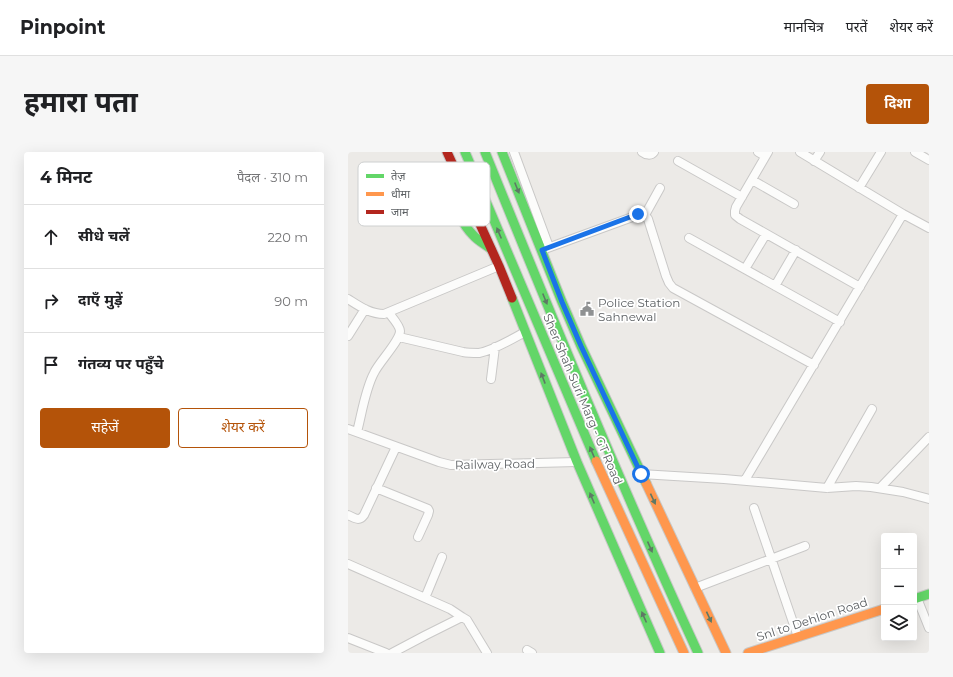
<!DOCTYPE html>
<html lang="hi">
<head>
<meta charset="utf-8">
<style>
  :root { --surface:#fff; --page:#f6f6f6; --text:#202124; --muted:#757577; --line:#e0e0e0; --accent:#b45309 }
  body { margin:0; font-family:Montserrat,"Noto Sans Devanagari",sans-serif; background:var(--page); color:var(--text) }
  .controls { position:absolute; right:12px; bottom:12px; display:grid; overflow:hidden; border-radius:4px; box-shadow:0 4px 16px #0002 }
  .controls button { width:36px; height:36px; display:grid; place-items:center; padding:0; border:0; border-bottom:1px solid var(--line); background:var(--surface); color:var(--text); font:20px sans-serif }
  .stop { position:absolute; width:12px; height:12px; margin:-9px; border:3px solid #1a73e8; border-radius:50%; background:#fff }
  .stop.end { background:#1a73e8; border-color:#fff; box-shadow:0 1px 4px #0008 }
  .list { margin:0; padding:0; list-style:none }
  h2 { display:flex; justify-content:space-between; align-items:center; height:52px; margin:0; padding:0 16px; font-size:17px }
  h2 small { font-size:13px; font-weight:400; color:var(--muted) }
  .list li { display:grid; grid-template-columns:26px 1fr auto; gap:12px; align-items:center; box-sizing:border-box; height:64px; padding:0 16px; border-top:1px solid var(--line) }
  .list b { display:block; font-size:15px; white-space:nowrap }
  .list em { font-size:13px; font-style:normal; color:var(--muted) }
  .actions { display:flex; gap:8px; padding:12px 16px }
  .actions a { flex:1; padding:9px 0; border:1px solid var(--accent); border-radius:4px; text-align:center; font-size:14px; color:var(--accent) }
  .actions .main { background:var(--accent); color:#fff }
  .icon { flex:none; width:22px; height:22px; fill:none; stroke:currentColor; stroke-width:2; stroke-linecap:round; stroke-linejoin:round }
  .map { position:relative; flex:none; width:581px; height:501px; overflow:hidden; border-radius:4px }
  header { display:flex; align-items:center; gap:24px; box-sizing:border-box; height:56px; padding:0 20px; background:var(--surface); border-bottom:1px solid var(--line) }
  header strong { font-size:19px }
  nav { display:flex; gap:22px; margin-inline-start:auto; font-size:14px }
  .intro { display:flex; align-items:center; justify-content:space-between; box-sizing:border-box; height:96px; padding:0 24px }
  h1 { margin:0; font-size:28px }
  .button { padding:10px 18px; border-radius:4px; background:var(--accent); color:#fff; font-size:14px; font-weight:700 }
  main { display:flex; gap:24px; padding:0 24px }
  aside { flex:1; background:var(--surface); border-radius:4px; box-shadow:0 4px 16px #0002 }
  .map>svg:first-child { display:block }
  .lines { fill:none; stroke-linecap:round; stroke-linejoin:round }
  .street-casing { stroke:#c9c8c7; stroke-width:10 }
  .fast-casing { stroke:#c8c8c7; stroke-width:11 }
  .slow-casing { stroke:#c8c8c7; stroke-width:11 }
  .jam-casing { stroke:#c8c8c7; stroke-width:11 }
  .street { stroke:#fcfcfb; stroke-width:8 }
  .fast { stroke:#63d668; stroke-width:9 }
  .slow { stroke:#ff974d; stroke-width:9 }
  .jam { stroke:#b3261e; stroke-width:9 }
  .oneway { fill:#5e7865 }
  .route { stroke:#1a73e8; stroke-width:5 }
  .labels { text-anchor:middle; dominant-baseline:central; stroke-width:3.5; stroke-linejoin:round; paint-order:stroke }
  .poi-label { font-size:12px; fill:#5d6164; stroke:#fff; text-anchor:start }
  .street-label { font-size:12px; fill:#5d6164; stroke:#fff }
  .key { fill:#fff; stroke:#ced0d0; stroke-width:1 }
  .key-label { font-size:11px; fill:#5d6164 }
</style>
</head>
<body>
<header>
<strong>Pinpoint</strong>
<nav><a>मानचित्र</a><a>परतें</a><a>शेयर करें</a></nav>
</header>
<div class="intro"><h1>हमारा पता</h1><a class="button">दिशा</a></div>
<main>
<aside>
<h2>4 मिनट<small>पैदल · 310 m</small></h2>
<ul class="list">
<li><svg class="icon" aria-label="ahead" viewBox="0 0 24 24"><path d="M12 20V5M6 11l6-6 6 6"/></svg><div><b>सीधे चलें</b></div><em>220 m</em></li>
<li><svg class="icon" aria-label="right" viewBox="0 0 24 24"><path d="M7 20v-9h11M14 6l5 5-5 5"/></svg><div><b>दाएँ मुड़ें</b></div><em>90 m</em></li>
<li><svg class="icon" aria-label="arrive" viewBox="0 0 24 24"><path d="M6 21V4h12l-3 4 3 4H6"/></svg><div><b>गंतव्य पर पहुँचे</b></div></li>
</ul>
<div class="actions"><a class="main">सहेजें</a><a>शेयर करें</a></div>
</aside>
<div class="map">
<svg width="581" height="501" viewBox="0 0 581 501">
  <rect width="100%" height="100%" fill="#eceae7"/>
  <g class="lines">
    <defs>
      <path id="street" d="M166,0L201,95
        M294,0C298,3 303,4 306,0
        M410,0L417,4
        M420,0L388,55L387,59V63L392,67L512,135
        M452,0L555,62L581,76
        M567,0L581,8
        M330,9L394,45
        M466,9L472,0
        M404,28L446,52
        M511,36L533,0
        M297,63L312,36
        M341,86L492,170
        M194,98L290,63H297L300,67L318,124L321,131L325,136L466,213
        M397,117L418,82
        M427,134L448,98
        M0,147C11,154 22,162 36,162L151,114
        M0,184L17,157
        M51,185L115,200C120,201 126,201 131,201C146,198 164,187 177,180
        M143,227L147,195
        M0,277L91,310L103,313L229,310
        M9,280C14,261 17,238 26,221C31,210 52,189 52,179C52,174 44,165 41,161
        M293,322L376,327L479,336L508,334L523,335L555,340L581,347
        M397,328L555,62
        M28,336L80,357L81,359L80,363L70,385
        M479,336L524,257
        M532,336L581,285
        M406,356L450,485
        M0,363C7,366 11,370 16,363L48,295
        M0,412L102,457L114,465
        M347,436L457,394
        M77,446L94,405
        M569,446L581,476
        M0,486L38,501
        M179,498L184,501
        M44,501L78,483L114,465L119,468L139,501"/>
      <path id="fast" d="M117,0L248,309
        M137,0C205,168 274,336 350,501
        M154,0L214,150L233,194L298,331
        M109,22C107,28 105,34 105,41C106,55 115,73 125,83C130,89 137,92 143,97
        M164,146L229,310L312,501
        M566,447L581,442"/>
      <path id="slow" d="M248,309L336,501
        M298,331L378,501
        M400,501L536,457"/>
      <path id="jam" d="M99,0L151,114L164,146"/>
    </defs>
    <use href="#street" class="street-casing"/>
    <use href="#fast" class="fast-casing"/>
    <use href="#slow" class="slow-casing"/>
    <use href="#jam" class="jam-casing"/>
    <use href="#street" class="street"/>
    <use href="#fast" class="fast"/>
    <use href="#slow" class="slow"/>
    <use href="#jam" class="jam"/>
  </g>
  <defs><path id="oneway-solid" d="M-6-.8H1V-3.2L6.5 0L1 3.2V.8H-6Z"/></defs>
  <g class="oneway">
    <use href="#oneway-solid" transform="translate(169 36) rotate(68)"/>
    <use href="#oneway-solid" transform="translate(151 81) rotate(-113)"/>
    <use href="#oneway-solid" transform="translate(197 147) rotate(68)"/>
    <use href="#oneway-solid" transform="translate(195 226) rotate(-111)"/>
    <use href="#oneway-solid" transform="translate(244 300) rotate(-113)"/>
    <use href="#oneway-solid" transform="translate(244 346) rotate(-113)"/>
    <use href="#oneway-solid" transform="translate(305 347) rotate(65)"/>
    <use href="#oneway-solid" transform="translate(302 395) rotate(66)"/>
    <use href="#oneway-solid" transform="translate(296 465) rotate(-114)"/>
    <use href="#oneway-solid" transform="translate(361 465) rotate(65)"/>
  </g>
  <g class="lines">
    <path class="route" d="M290,62L194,98L214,150L233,194L293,322"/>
  </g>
  <defs>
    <symbol id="civic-bare" viewBox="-9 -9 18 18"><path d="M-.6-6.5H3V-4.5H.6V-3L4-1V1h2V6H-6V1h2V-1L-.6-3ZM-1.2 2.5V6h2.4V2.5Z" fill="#8f9192" stroke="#fff" stroke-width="2.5" paint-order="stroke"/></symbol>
  </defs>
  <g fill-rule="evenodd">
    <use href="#civic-bare" x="229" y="147" width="20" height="20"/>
  </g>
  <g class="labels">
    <g class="poi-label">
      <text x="250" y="150">Police Station<tspan x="250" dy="14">Sahnewal</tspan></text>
    </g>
    <g class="street-label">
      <text transform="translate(235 247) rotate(67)">Sher Shah Suri Marg - GT Road</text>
      <text transform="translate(147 312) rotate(-1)">Railway Road</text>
      <text transform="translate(464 467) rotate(-18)">Snl to Dehlon Road</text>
    </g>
  </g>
  <rect x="10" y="10" width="132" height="64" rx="6" class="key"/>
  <rect x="18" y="22" width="18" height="4" fill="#63d668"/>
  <rect x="18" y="40" width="18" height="4" fill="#ff974d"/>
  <rect x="18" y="58" width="18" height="4" fill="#b3261e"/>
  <g class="key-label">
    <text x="43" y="28">तेज़</text>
    <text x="43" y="46">धीमा</text>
    <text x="43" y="64">जाम</text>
  </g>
</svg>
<div class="controls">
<button>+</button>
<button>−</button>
<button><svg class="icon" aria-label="layers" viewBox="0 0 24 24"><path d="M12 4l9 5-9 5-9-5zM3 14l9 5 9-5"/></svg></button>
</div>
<div class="stop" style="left:293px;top:322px"></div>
<div class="stop end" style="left:290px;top:62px"></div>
</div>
</main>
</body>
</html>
